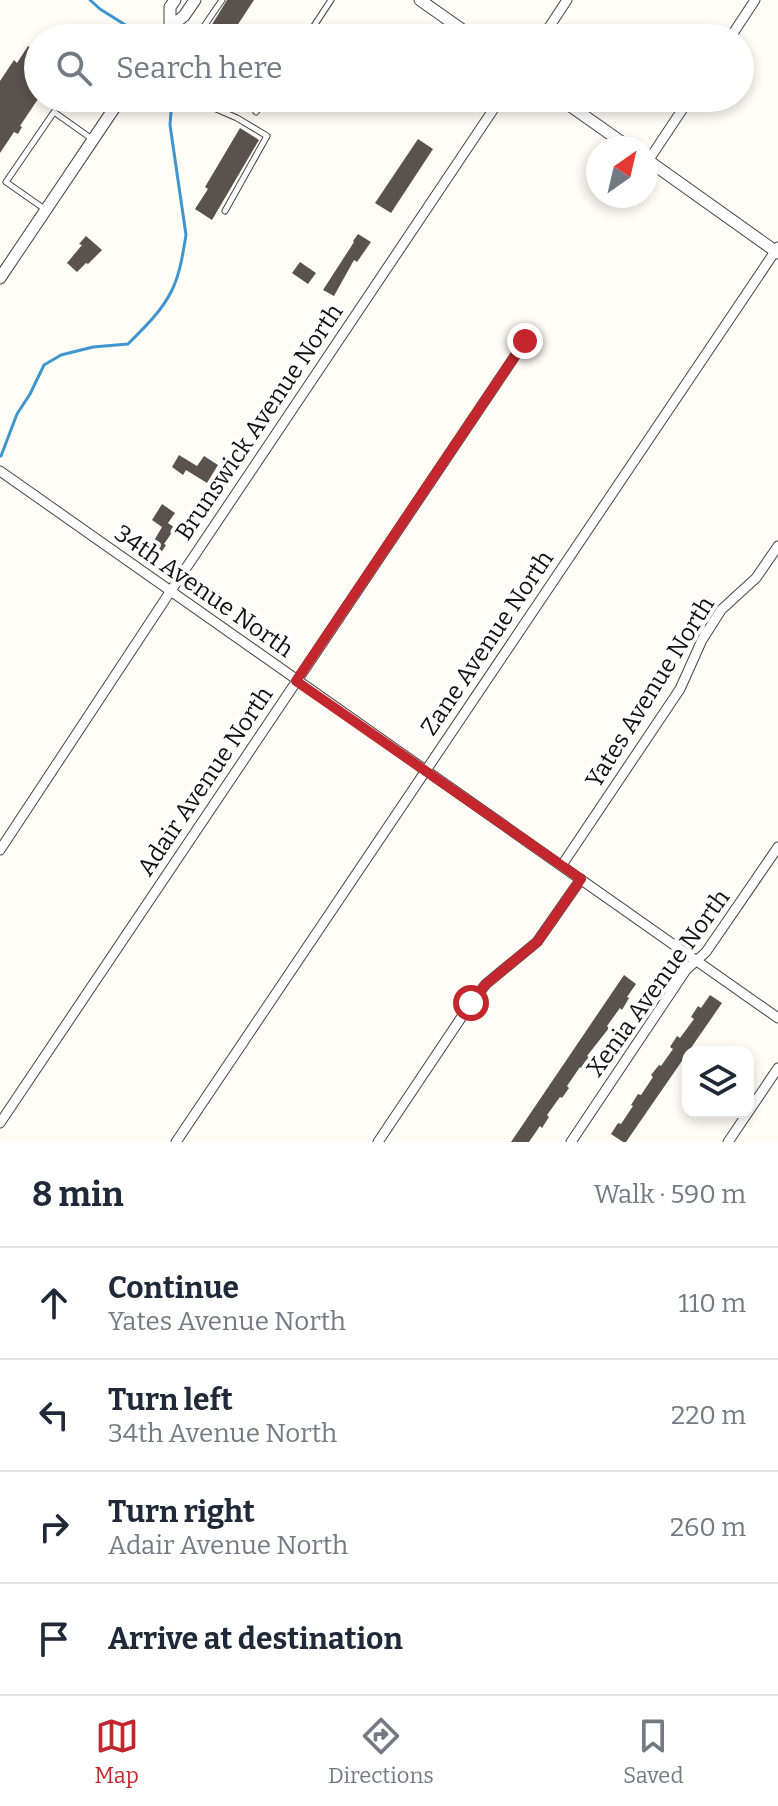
<!DOCTYPE html>
<html lang="en">
<head>
<meta charset="utf-8">
<style>
  :root { --surface:#fff; --page:#f6f6f7; --text:#1f2937; --muted:#747a83; --line:#e0e1e3; --accent:#c4262e }
  body { margin:0; font-family:Bitter,serif; background:var(--page); color:var(--text) }
  .controls { position:absolute; right:24px; bottom:24px; display:grid; overflow:hidden; border-radius:16px; box-shadow:0 4px 12px #0003 }
  .controls button { width:72px; height:72px; display:grid; place-items:center; padding:0; border:0; border-bottom:2px solid var(--line); background:var(--surface); color:var(--text); font:40px sans-serif }
  .compass { position:absolute; left:586px; top:136px; width:72px; height:72px; border-radius:50%; background:var(--surface); box-shadow:0 4px 12px #0003; rotate:34deg }
  .stop { position:absolute; width:24px; height:24px; margin:-18px; border:6px solid #c4262e; border-radius:50%; background:#fff }
  .stop.end { background:#c4262e; border-color:#fff; box-shadow:0 2px 8px #0008 }
  .list { margin:0; padding:0; list-style:none }
  h2 { display:flex; justify-content:space-between; align-items:center; height:104px; margin:0; padding:0 32px; font-size:34px }
  h2 small { font-size:26px; font-weight:400; color:var(--muted) }
  .list li { display:grid; grid-template-columns:52px 1fr auto; gap:24px; align-items:center; box-sizing:border-box; height:112px; padding:0 32px; border-top:2px solid var(--line) }
  .list b { display:block; font-size:30px; white-space:nowrap }
  .list p { margin:0; font-size:26px; white-space:nowrap; color:var(--muted) }
  .list em { font-size:26px; font-style:normal; color:var(--muted) }
  .icon { flex:none; width:44px; height:44px; fill:none; stroke:currentColor; stroke-width:2; stroke-linecap:round; stroke-linejoin:round }
  .map { position:relative; flex:none; width:778px; height:1142px; overflow:hidden }
  .search { position:absolute; background:var(--surface); box-shadow:0 4px 12px #0003; left:24px; right:24px; top:24px; height:88px; display:flex; align-items:center; gap:20px; box-sizing:border-box; padding:0 28px; border-radius:44px; color:var(--muted); font-size:30px }
  .sheet { height:552px; background:var(--surface) }
  nav { display:flex; justify-content:space-around; align-items:center; box-sizing:border-box; height:112px; border-top:2px solid var(--line); background:var(--surface); font-size:22px; color:var(--muted) }
  nav a { display:grid; justify-items:center; gap:4px }
  nav .on { color:var(--accent) }
  .map>svg:first-child { display:block }
  .lines { fill:none; stroke-linecap:round; stroke-linejoin:round }
  .stream { stroke:#3f96cf; stroke-width:3 }
  .building { fill:#5a524d }
  .service-casing { stroke:#444; stroke-width:7 }
  .minor-casing { stroke:#444; stroke-width:11 }
  .tertiary-casing { stroke:#444; stroke-width:13 }
  .service { stroke:#fff; stroke-width:5 }
  .minor { stroke:#fff; stroke-width:9 }
  .tertiary { stroke:#fff; stroke-width:11 }
  .route { stroke:#c4262e; stroke-width:10 }
  .labels { text-anchor:middle; dominant-baseline:central; stroke-width:8; stroke-linejoin:round; paint-order:stroke }
  .street-label { font-size:24px; fill:#111; stroke:#fff }
</style>
</head>
<body>
<div class="map">
<svg width="778" height="1142" viewBox="0 0 778 1142">
  <rect width="100%" height="100%" fill="#fffdf5"/>
  <g class="lines">
    <path class="stream" d="M90,0L100,9L135,31
      M1,456L17,414L30,394L44,365L61,355L93,347L128,344C144,328 162,311 172,290C180,274 183,253 186,235L170,125L172,100"/>
  </g>
  <path class="building" d="M227,0H254L229,38H218L208,31Z
    M28,46L38,52V99L20,126L22,127L18,134L14,132L0,153V81L14,60L17,63Z
    M240,128L259,140L212,220L195,209L208,189L205,187Z
    M418,139L433,149L391,213L375,203Z
    M358,234L371,242L357,262L354,260L334,296L323,290L354,242L353,241Z
    M86,236L102,250L88,264L86,263L77,272L67,263L82,245L79,244Z
    M300,262L316,273L308,284L292,273Z
    M179,455L197,466L204,456L218,465L207,483L186,470L183,475L172,467Z
    M162,504L175,513L168,523L175,528L164,544L166,545L159,556L149,549L162,527L152,520Z
    M624,975L636,984L627,997L629,998L622,1010L620,1008L607,1026L609,1028L587,1056L590,1058L582,1069L580,1067L567,1086L569,1088L562,1098L560,1097L547,1115L549,1117L542,1128L540,1126L529,1142H511Z
    M710,995L722,1003L626,1142H623L611,1134L618,1123L621,1124L633,1106L631,1105L638,1094L641,1095L653,1077L651,1075L659,1065L661,1066L673,1049L670,1047L677,1036L680,1038L694,1019L691,1017L698,1006L701,1008Z"/>
  <g class="lines">
    <defs>
      <path id="service" d="M168,31L179,38
        M196,38L222,0
        M306,38L331,0
        M191,98L237,118L267,136L225,211
        M256,112L266,98
        M46,210L6,182L54,112L92,139"/>
      <path id="minor" d="M542,38L567,0
        M730,38L755,0
        M648,161L690,98
        M0,471L778,1018
        M0,850L170,592L501,98
        M562,865L680,689L702,640L721,610L756,578L778,546
        M0,1123L525,341
        M176,1142L778,247
        M378,1142L471,1003L486,984L537,942L581,879
        M571,1142L686,970L706,952L778,847
        M728,1142L778,1068"/>
      <path id="tertiary" d="M420,0L474,38
        M170,27V7L175,0
        M162,38L170,27L184,16L195,0
        M559,98L630,148
        M646,159L778,253
        M0,278L121,98"/>
    </defs>
    <use href="#service" class="service-casing"/>
    <use href="#minor" class="minor-casing"/>
    <use href="#tertiary" class="tertiary-casing"/>
    <use href="#service" class="service"/>
    <use href="#minor" class="minor"/>
    <use href="#tertiary" class="tertiary"/>
  </g>
  <g class="lines">
    <path class="route" d="M471,1003L486,984L537,942L581,879L296,681L525,341"/>
  </g>
  <g class="labels">
    <g class="street-label">
      <text transform="translate(259 422) rotate(-56)">Brunswick Avenue North</text>
      <text transform="translate(204 591) rotate(35)">34th Avenue North</text>
      <text transform="translate(487 643) rotate(-56)">Zane Avenue North</text>
      <text transform="translate(650 692) rotate(-58)">Yates Avenue North</text>
      <text transform="translate(205 781) rotate(-56)">Adair Avenue North</text>
      <text transform="translate(658 983) rotate(-54)">Xenia Avenue North</text>
    </g>
  </g>
</svg>
<div class="controls">
<button><svg class="icon" aria-label="layers" viewBox="0 0 24 24"><path d="M12 4l9 5-9 5-9-5zM3 14l9 5 9-5"/></svg></button>
</div>
<svg class="compass" viewBox="-18 -18 36 36"><path d="M0-13l5 13h-10z" fill="#e53935"/><path d="M0 13l5-13h-10z" fill="#747a83"/></svg>
<div class="stop" style="left:471px;top:1003px"></div>
<div class="stop end" style="left:525px;top:341px"></div>
<div class="search"><svg class="icon" aria-label="search" viewBox="0 0 24 24"><circle cx="10" cy="10" r="6"/><path d="M15 15l6 6"/></svg>Search here</div>
</div>
<section class="sheet">
<h2>8 min<small>Walk · 590 m</small></h2>
<ul class="list">
<li><svg class="icon" aria-label="ahead" viewBox="0 0 24 24"><path d="M12 20V5M6 11l6-6 6 6"/></svg><div><b>Continue</b><p>Yates Avenue North</p></div><em>110 m</em></li>
<li><svg class="icon" aria-label="left" viewBox="0 0 24 24"><path d="M17 20v-9H6M10 6l-5 5 5 5"/></svg><div><b>Turn left</b><p>34th Avenue North</p></div><em>220 m</em></li>
<li><svg class="icon" aria-label="right" viewBox="0 0 24 24"><path d="M7 20v-9h11M14 6l5 5-5 5"/></svg><div><b>Turn right</b><p>Adair Avenue North</p></div><em>260 m</em></li>
<li><svg class="icon" aria-label="arrive" viewBox="0 0 24 24"><path d="M6 21V4h12l-3 4 3 4H6"/></svg><div><b>Arrive at destination</b></div></li>
</ul>
</section>
<nav>
<a class="on"><svg class="icon" aria-label="map" viewBox="0 0 24 24"><path d="M3 6l6-2 6 2 6-2v14l-6 2-6-2-6 2zM9 4v14M15 6v14"/></svg>Map</a>
<a><svg class="icon" aria-label="directions" viewBox="0 0 24 24"><path d="M12 3l9 9-9 9-9-9zM9 14v-3h6M13 9l2 2-2 2"/></svg>Directions</a>
<a><svg class="icon" aria-label="saved" viewBox="0 0 24 24"><path d="M7 4h10v16l-5-4-5 4z"/></svg>Saved</a>
</nav>
</body>
</html>
